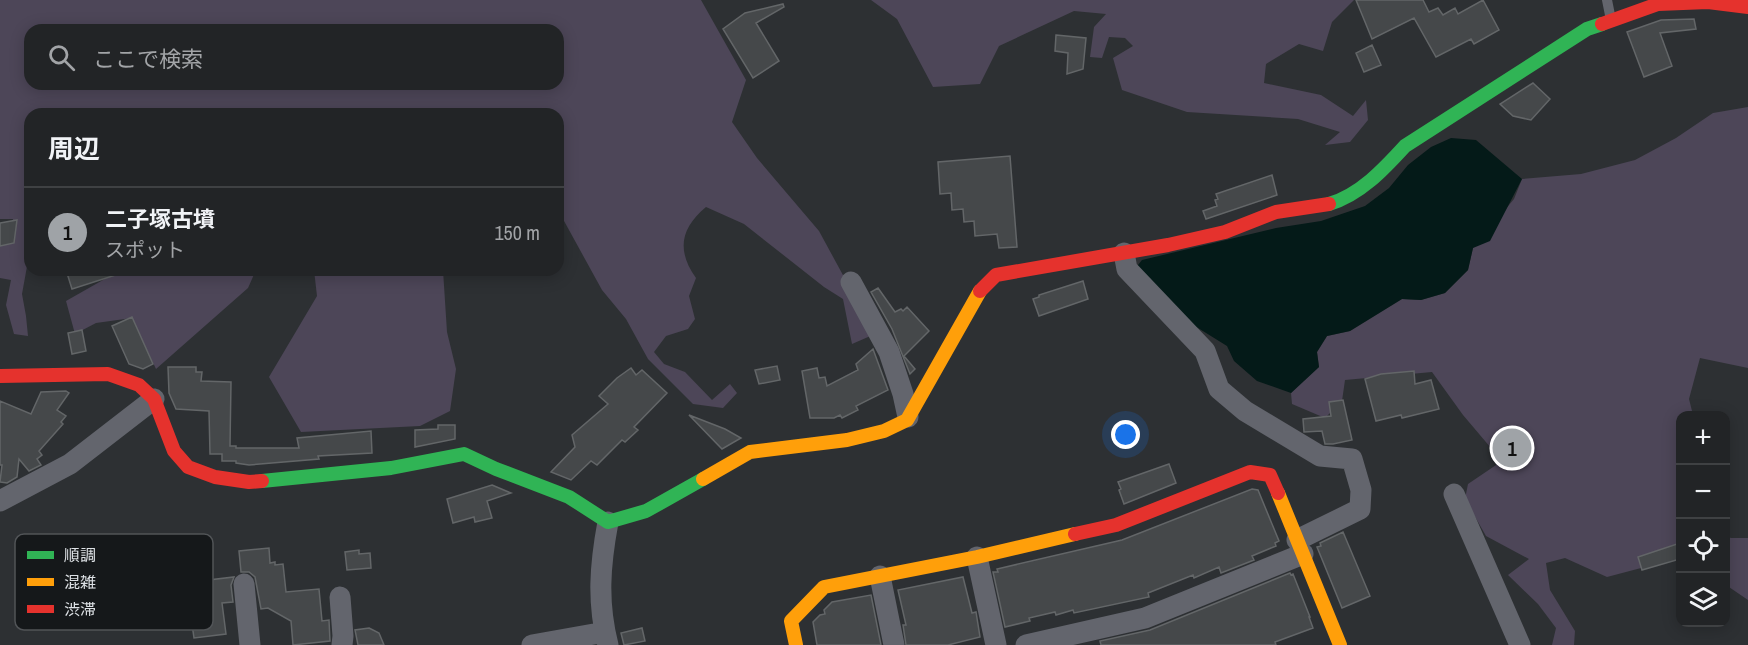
<!DOCTYPE html>
<html lang="ja">
<head>
<meta charset="utf-8">
<style>
  :root { --surface:#222426; --page:#2a2c2e; --text:#f1f3f6; --muted:#a2a4a7; --line:#3f4143; --accent:#9fa3a7 }
  body { margin:0; font-family:"Archivo Narrow","Noto Sans JP",sans-serif; background:var(--page); color:var(--text) }
  .controls { position:absolute; right:18px; bottom:18px; display:grid; overflow:hidden; border-radius:12px; box-shadow:0 3px 15px #0003 }
  .controls button { width:54px; height:54px; display:grid; place-items:center; padding:0; border:0; border-bottom:2px solid var(--line); background:var(--surface); color:var(--text); font:30px sans-serif }
  .you { position:absolute; left:1126px; top:435px; width:21px; height:21px; margin:-15px; border:4px solid #fff; border-radius:50%; background:#1a73e8; box-shadow:0 0 0 9px #1a73e833 }
  .badge { display:grid; place-items:center; width:39px; height:39px; border-radius:50%; background:var(--accent); color:#111; font-size:20px; font-weight:700 }
  .pin { position:absolute; translate:-50% -50%; border:3px solid #fff; box-shadow:0 2px 6px #0006 }
  .list { margin:0; padding:0; list-style:none }
  h2 { display:flex; justify-content:space-between; align-items:center; height:78px; margin:0; padding:0 24px; font-size:26px }
  h2 small { font-size:20px; font-weight:400; color:var(--muted) }
  .list li { display:grid; grid-template-columns:39px 1fr auto; gap:18px; align-items:center; box-sizing:border-box; height:90px; padding:0 24px; border-top:2px solid var(--line) }
  .list b { display:block; font-size:22px; white-space:nowrap }
  .list p { margin:0; font-size:20px; white-space:nowrap; color:var(--muted) }
  .list em { font-size:20px; font-style:normal; color:var(--muted) }
  .icon { flex:none; width:33px; height:33px; fill:none; stroke:currentColor; stroke-width:2; stroke-linecap:round; stroke-linejoin:round }
  .map { position:relative; flex:none; width:1748px; height:645px; overflow:hidden }
  .search { position:absolute; background:var(--surface); box-shadow:0 3px 15px #0003; left:24px; top:24px; width:540px; height:66px; display:flex; align-items:center; gap:15px; box-sizing:border-box; padding:0 21px; border-radius:18px; color:var(--muted); font-size:22px }
  .panel { position:absolute; background:var(--surface); box-shadow:0 3px 15px #0003; left:24px; top:108px; width:540px; height:168px; border-radius:18px }
  .map>svg:first-child { display:block }
  .green { fill:#4d4658; fill-rule:evenodd }
  .water { fill:#041a18 }
  .building { fill:#45484a; stroke:#636668; stroke-width:1.5 }
  .lines { fill:none; stroke-linecap:round; stroke-linejoin:round }
  .lane { stroke:#63656d; stroke-width:10 }
  .street { stroke:#63656d; stroke-width:21 }
  .fast { stroke:#30b455; stroke-width:14 }
  .slow { stroke:#ff9f0a; stroke-width:14 }
  .jam { stroke:#e5322d; stroke-width:14 }
  .key { fill:#15181a; stroke:#515457; stroke-width:1.5 }
  .key-label { font-size:16px; fill:#dde1e5 }
</style>
</head>
<body>
<div class="map">
<svg width="1748" height="645" viewBox="0 0 1748 645">
  <rect width="100%" height="100%" fill="#2d3033"/>
  <path class="green" d="M0,0H701L746,80L732,122L757,158L819,231L875,334L852,344L843,299L824,287L744,224L706,207C681,228 676,250 696,278L689,296L695,319L688,329L666,336L654,352L664,364L685,372L712,400L730,384L737,393L723,408L693,404L648,359L626,319L602,290L558,210V114H30V250L22,294L26,316L28,336L14,334L6,305L11,280L0,278V245L9,241L13,219H0ZM30,30H558V84H30Z
    M871,0H1354L1332,22L1323,51L1299,44L1266,64L1264,83L1321,95L1353,116L1366,100L1368,120L1350,142L1325,145L1340,132L1298,119L1187,112L1122,90L1113,58L1133,46L1125,38L1109,37L1102,58L1090,57L1094,27L1106,14L1074,11L999,46L980,84L933,87L897,19Z
    M1748,107V368L1700,358L1689,399L1693,415L1680,416V554L1660,563L1607,577L1565,558L1546,563L1550,590L1575,631L1574,645H1552L1556,628L1538,604L1508,575L1529,559L1486,536L1465,499L1468,484L1502,461L1463,415L1432,372L1345,380L1342,401L1325,418L1292,404L1291,393L1319,367L1317,352L1327,336L1350,331L1402,299L1421,300L1445,293L1468,270L1473,248L1514,199L1522,179L1581,174L1635,160L1676,138L1713,113Z
    M107,270H256L248,288L156,369L132,318L96,323L75,334L66,301L110,276Z
    M314,270H443L447,332L456,369L450,411L420,426L301,432L269,377L317,296Z
    M1726,536L1731,538H1748V600L1726,585Z"/>
  <path class="water" d="M1451,138L1476,140L1522,179L1490,241L1473,248L1468,270L1445,293L1421,300L1402,299L1350,331L1327,336L1317,352L1319,367L1291,393L1257,381L1234,361L1227,346L1190,323L1134,270L1142,260L1276,228L1321,221L1365,206L1389,188L1408,165L1431,147Z"/>
  <path class="building" d="M1356,0H1423L1429,12L1438,8L1443,15L1455,8L1458,14L1483,0L1499,30L1474,44L1471,39L1436,57L1414,18L1372,39Z
    M783,4L784,7L756,23L779,61L753,78L723,29L745,13Z
    M1694,19L1696,29L1660,33L1672,66L1644,77L1627,32L1661,20Z
    M1056,35L1086,38L1083,69L1067,74L1068,53L1055,51Z
    M1372,45L1381,65L1364,72L1356,53Z
    M1533,83L1550,99L1531,120L1513,116L1500,104Z
    M1010,156L1017,247L999,248L997,234L975,236L974,221L964,222L963,209L952,210L951,193L940,194L938,162Z
    M1272,175L1277,195L1206,219L1203,211L1217,206L1215,200L1218,199L1216,194Z
    M17,220L14,243L0,246V223Z
    M66,270H122V273L72,289Z
    M1083,281L1088,299L1039,316L1033,299L1039,297V295Z
    M878,288L895,312L901,309L903,311L907,307L929,331L904,356L915,369L910,374L892,329L871,292Z
    M132,317L153,364L143,369L129,364L112,326Z
    M82,330L86,351L72,354L68,333Z
    M873,349L888,390L856,406L858,410L842,418L840,415L834,418H810L802,371L817,368L819,378L825,377L827,386L858,370L856,364Z
    M777,366L780,380L759,384L755,370Z
    M168,367H196V372H202L201,381L231,382L230,446H236V448H299L297,438L371,431L372,453L318,456L319,459L249,465L236,463V461H222V454H210L209,411L176,409L169,393Z
    M631,368L636,375L642,370L667,393L634,427L638,430L625,442L622,440L597,465L591,461L571,480L551,472L575,447L572,435L608,404L599,396L617,378Z
    M1414,371L1415,384L1431,380L1439,409L1402,418L1401,415L1376,421L1365,379L1381,374Z
    M66,391L69,393L57,410L66,416L61,422L63,424L39,451L42,455L37,459L41,465L29,471L19,459L17,477L7,483L0,482L2,465H0V401L31,414L41,392Z
    M1343,400L1352,440L1333,444H1325L1322,431L1304,432L1303,419L1331,416L1329,402Z
    M689,415L725,429L741,438L722,449Z
    M438,425H455V439L415,447V430L438,429Z
    M1169,464L1176,483L1124,504L1119,490L1121,489L1118,482Z
    M492,485L511,493L487,501L492,518L475,522L474,517L453,523L447,499Z
    M1252,489L1258,490L1279,541L1275,543L1276,546L1252,556L1254,560L1221,573L1219,567L1194,578L1193,575L1148,593L1149,597L1074,613L1073,610L1056,615L1055,612L1029,618L1030,621L1005,627L993,572H998L997,569L1122,540Z
    M1343,532L1370,596L1342,608L1317,547L1321,546L1320,543Z
    M1680,543V559L1642,570L1638,557Z
    M269,548L270,563L275,562V565L283,564L286,592L319,589L322,621L329,620L330,641L293,645L291,621L268,608L261,609L255,577L249,572H241L239,551Z
    M359,550V554L370,553L371,568L347,570L345,552Z
    M1290,573L1291,575L1293,574L1310,617H1309L1313,628L1275,642L1276,645H1101L1100,641L1150,630Z
    M234,577L231,585L233,602L222,603L226,634L194,638L191,617H193V611L195,610L192,582Z
    M963,577L972,613L976,612L980,637L948,645H906L903,625H906L898,590Z
    M871,595L881,645H817L813,622L820,615L825,614L824,610L832,602Z
    M369,628L379,633L384,645H358L355,630Z
    M642,628L645,641L624,645L621,633Z"/>
  <g class="lines">
    <path class="lane" d="M1607,0L1611,20"/>
    <path class="street" d="M1124,253L1127,269L1205,351L1219,389L1245,411L1320,456L1352,459L1361,490L1360,509L1297,540
      M851,282L889,352L903,394L908,417
      M1454,494L1520,645
      M0,501L70,464L154,399
      M977,557L996,645
      M880,576L894,645
      M244,584L250,645
      M340,597L343,636L342,645
      M532,645L605,632
      M608,645C597,602 600,565 608,522
      M1026,645L1145,618L1303,554"/>
    <path class="fast" d="M1329,204C1360,195 1384,169 1405,146L1587,29L1602,24
      M262,481L391,468L464,454L496,469L569,497L608,522L646,511L703,479"/>
    <path class="slow" d="M703,479L750,452L847,440L884,431L907,420L980,291
      M1278,493L1340,645
      M796,645L791,621L824,587L977,557L1075,534"/>
    <path class="jam" d="M1602,24L1658,4L1708,2L1748,7
      M980,291L996,275L1168,245L1225,232L1276,212L1329,204
      M0,376L108,374L139,385L154,399L174,451L188,467L215,477L249,482L262,481
      M1075,534L1116,525L1250,472L1270,475L1278,493"/>
  </g>
  <rect x="15" y="534" width="198" height="96" rx="9" class="key"/>
  <rect x="27" y="551" width="27" height="8" fill="#30b455"/>
  <rect x="27" y="578" width="27" height="8" fill="#ff9f0a"/>
  <rect x="27" y="605" width="27" height="8" fill="#e5322d"/>
  <g class="key-label">
    <text x="64" y="561">順調</text>
    <text x="64" y="588">混雑</text>
    <text x="64" y="615">渋滞</text>
  </g>
</svg>
<div class="controls">
<button>+</button>
<button>−</button>
<button><svg class="icon" aria-label="locate" viewBox="0 0 24 24"><circle cx="12" cy="12" r="6"/><path d="M12 2v4M12 18v4M2 12h4M18 12h4"/></svg></button>
<button><svg class="icon" aria-label="layers" viewBox="0 0 24 24"><path d="M12 4l9 5-9 5-9-5zM3 14l9 5 9-5"/></svg></button>
</div>
<div class="you"></div>
<div class="pin badge" style="left:1512px;top:448px">1</div>
<div class="search"><svg class="icon" aria-label="search" viewBox="0 0 24 24"><circle cx="10" cy="10" r="6"/><path d="M15 15l6 6"/></svg>ここで検索</div>
<section class="panel">
<h2>周辺<small></small></h2>
<ul class="list">
<li><span class="badge">1</span><div><b>二子塚古墳</b><p>スポット</p></div><em>150 m</em></li>
</ul>
</section>
</div>
</body>
</html>
